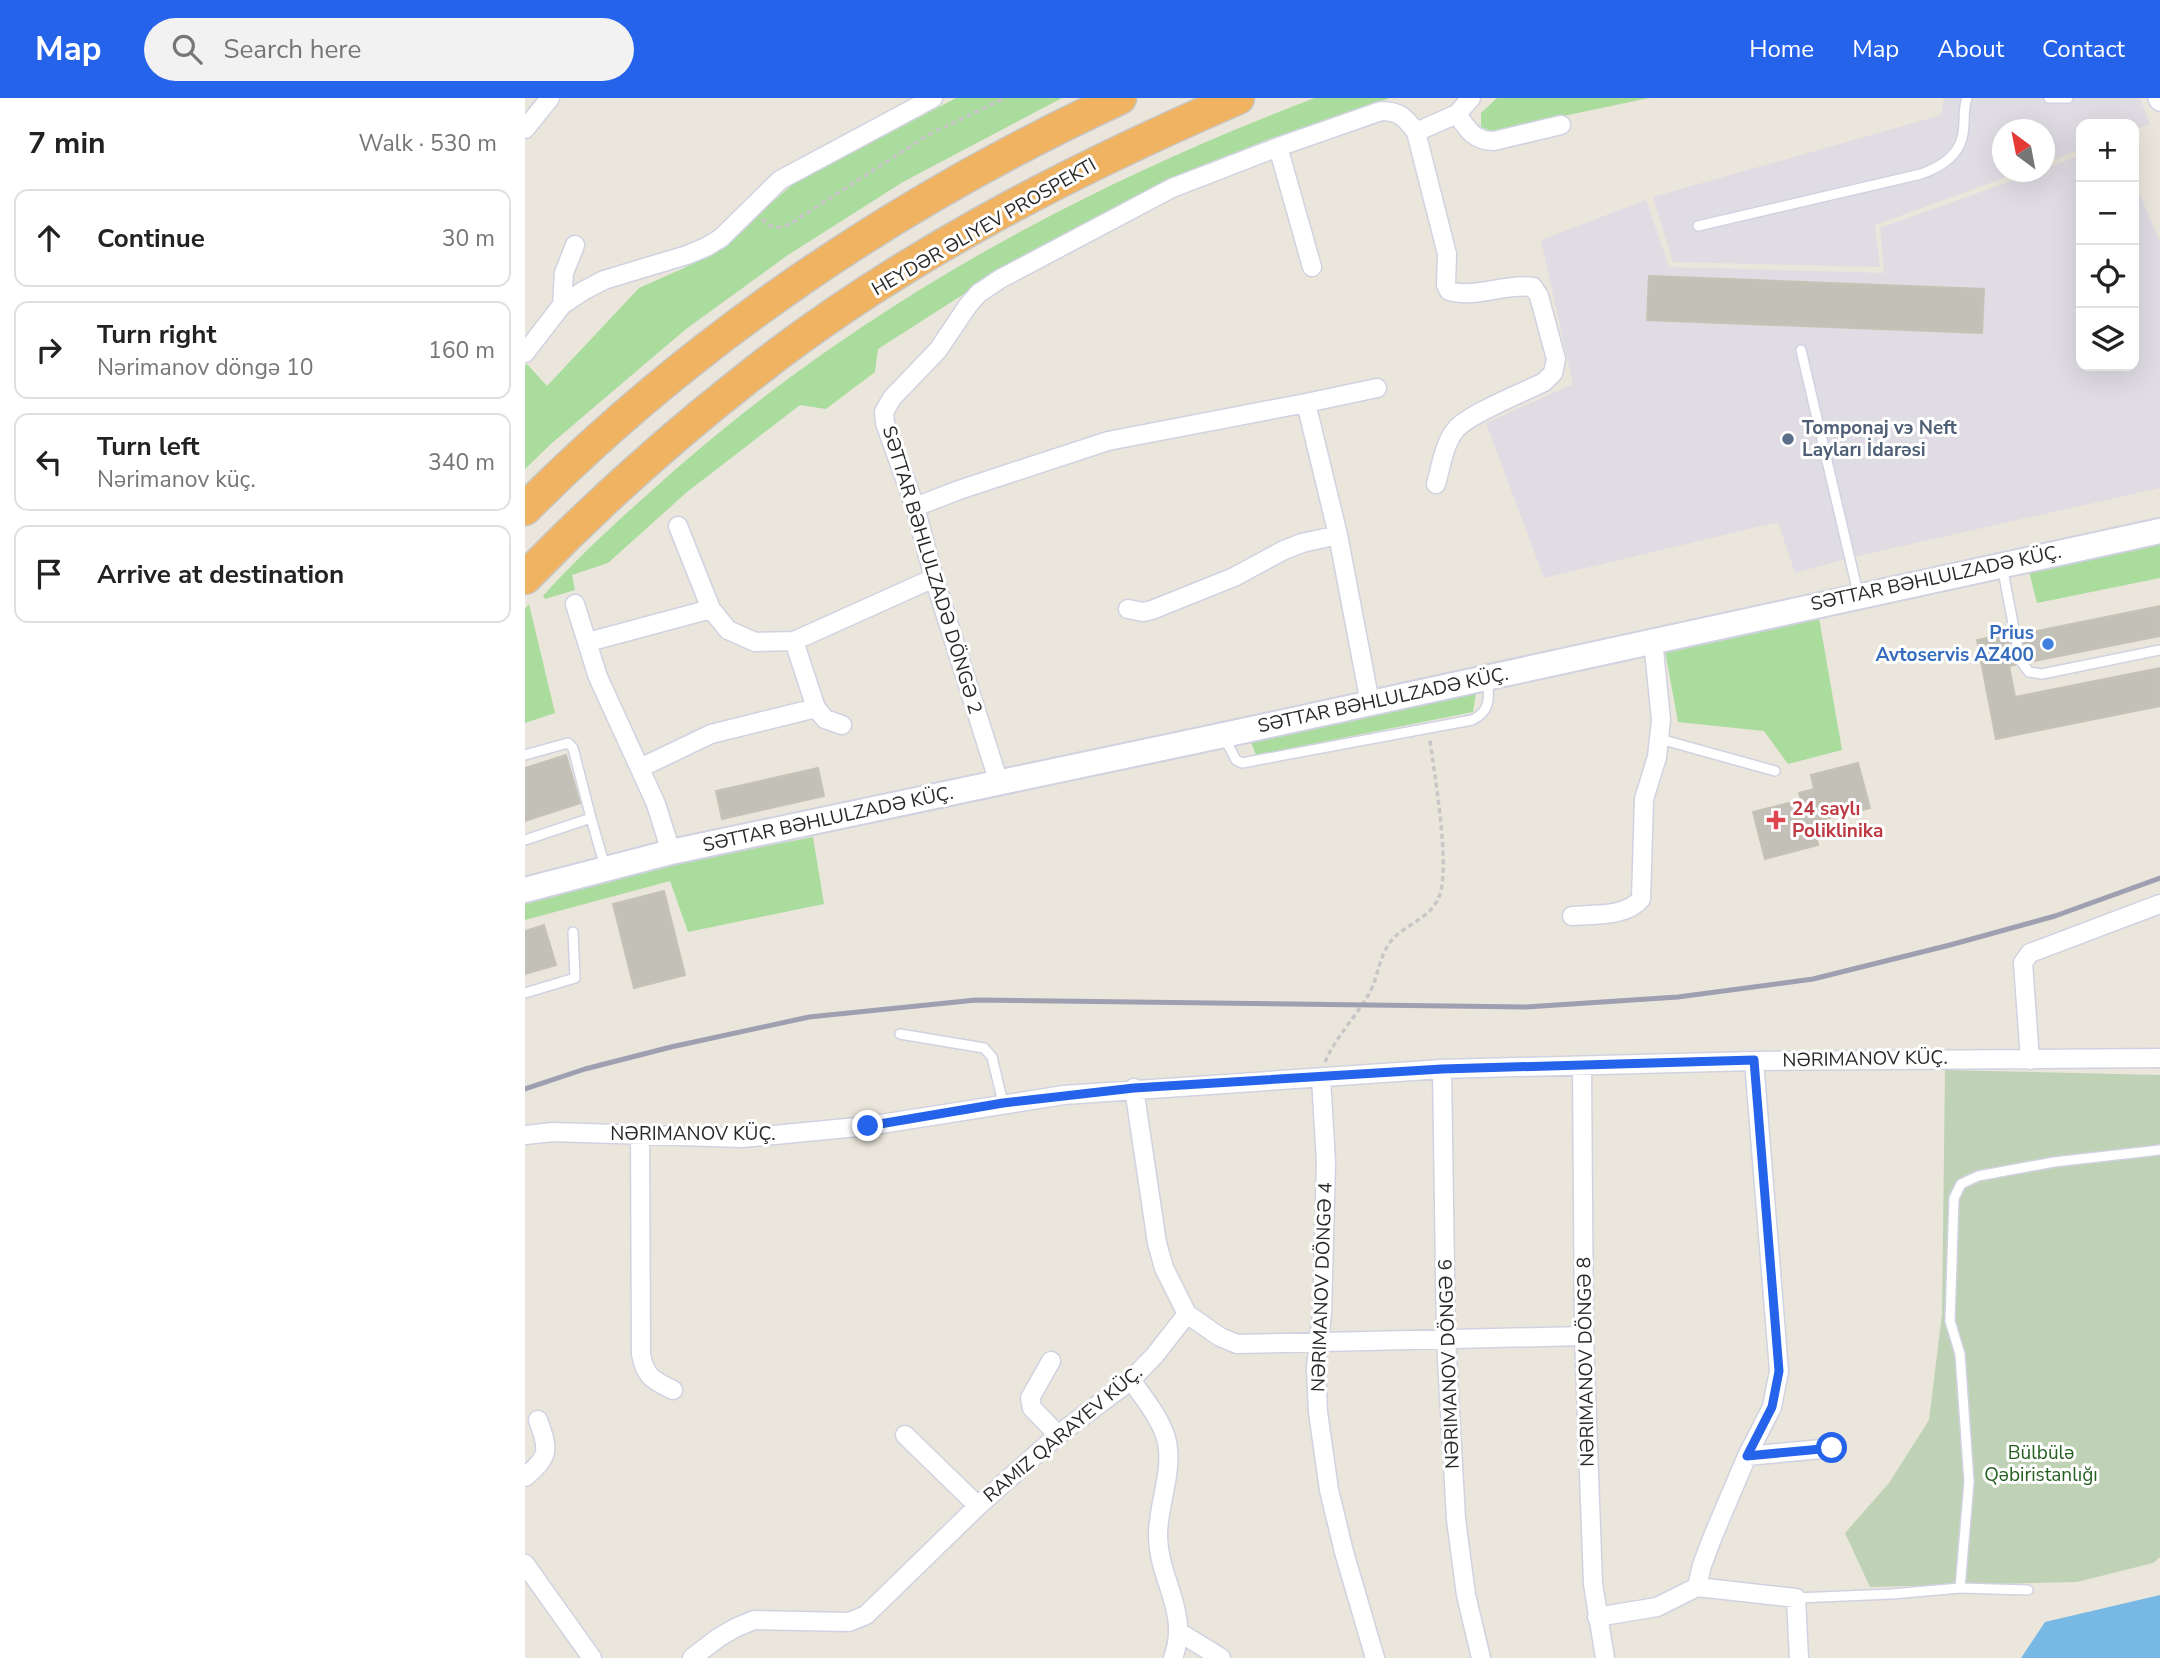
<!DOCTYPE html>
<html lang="en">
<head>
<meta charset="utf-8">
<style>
  :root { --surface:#fff; --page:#f2f2f2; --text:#222; --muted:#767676; --line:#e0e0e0; --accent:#2563eb }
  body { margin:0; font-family:"Nunito Sans",sans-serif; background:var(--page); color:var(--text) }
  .controls { position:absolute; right:21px; top:21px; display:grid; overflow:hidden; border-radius:14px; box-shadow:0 7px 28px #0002 }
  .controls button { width:63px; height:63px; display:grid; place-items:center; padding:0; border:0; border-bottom:2px solid var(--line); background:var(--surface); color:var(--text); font:35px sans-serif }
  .compass { position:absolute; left:1467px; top:21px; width:63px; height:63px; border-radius:50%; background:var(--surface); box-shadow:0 7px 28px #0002; rotate:328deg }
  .stop { position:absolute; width:21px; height:21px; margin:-16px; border:5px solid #2563eb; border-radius:50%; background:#fff }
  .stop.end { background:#2563eb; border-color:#fff; box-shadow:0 2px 7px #0008 }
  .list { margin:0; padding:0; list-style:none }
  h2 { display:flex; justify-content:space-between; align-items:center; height:91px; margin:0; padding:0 28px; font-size:30px }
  h2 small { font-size:23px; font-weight:400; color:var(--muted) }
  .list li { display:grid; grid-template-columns:46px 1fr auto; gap:21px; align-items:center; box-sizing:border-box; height:98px; margin:0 14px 14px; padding:0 14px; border:2px solid var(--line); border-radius:14px }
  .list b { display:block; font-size:26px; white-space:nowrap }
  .list p { margin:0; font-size:23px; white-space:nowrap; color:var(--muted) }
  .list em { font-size:23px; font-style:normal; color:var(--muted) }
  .icon { flex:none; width:38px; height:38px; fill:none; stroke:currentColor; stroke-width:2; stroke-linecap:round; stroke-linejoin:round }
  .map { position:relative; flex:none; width:1635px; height:1560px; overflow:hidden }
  header { display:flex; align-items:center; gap:42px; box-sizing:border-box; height:98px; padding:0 35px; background:var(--accent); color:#fff }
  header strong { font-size:33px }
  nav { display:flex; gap:38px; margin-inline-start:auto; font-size:24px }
  .search { width:490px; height:63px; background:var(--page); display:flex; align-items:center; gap:18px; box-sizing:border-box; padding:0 24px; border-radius:38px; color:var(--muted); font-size:26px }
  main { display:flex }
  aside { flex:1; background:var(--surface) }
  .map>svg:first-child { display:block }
  .industrial { fill:#dfdce3 }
  .green { fill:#aadc9d }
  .cemetery { fill:#bfd2b5 }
  .water { fill:#77b8e4 }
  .building { fill:#c3c0b8; stroke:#c5c2b6; stroke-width:2 }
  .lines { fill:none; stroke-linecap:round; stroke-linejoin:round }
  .service-casing { stroke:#d1d2e1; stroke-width:12 }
  .minor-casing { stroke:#d1d2e1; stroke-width:21 }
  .tertiary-casing { stroke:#d1d2e1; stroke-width:24 }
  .secondary-casing { stroke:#d1d2e1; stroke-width:28 }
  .motorway-casing { stroke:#c7c7c7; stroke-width:35 }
  .path { stroke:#c7c7c7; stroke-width:3.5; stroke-dasharray:5 3.5; stroke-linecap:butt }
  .service { stroke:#fff; stroke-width:9 }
  .minor { stroke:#fff; stroke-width:18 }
  .tertiary { stroke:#fff; stroke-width:21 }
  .secondary { stroke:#fff; stroke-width:24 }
  .motorway { stroke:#f0b361; stroke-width:32 }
  .rail { stroke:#9f9fb2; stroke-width:5 }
  .route { stroke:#2563eb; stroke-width:9 }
  .service-dot { fill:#5c6f8a; stroke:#fff; stroke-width:2.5 }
  .shop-dot { fill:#3f7fe0; stroke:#fff; stroke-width:2.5 }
  .health-dot { fill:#e0444e; stroke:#fff; stroke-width:2.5 }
  .labels { text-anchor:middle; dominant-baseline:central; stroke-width:6; stroke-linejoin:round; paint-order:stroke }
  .street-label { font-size:19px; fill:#292929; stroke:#fff }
  .service-label { font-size:19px; font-weight:bold; fill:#4e5e75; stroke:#fff; text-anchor:start }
  .shop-label { font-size:19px; font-weight:bold; fill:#366cbe; stroke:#fff; text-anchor:end }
  .health-label { font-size:19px; font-weight:bold; fill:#be3a42; stroke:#fff; text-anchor:start }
  .park-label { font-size:19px; fill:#245f20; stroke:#fff }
</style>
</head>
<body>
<header>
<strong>Map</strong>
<div class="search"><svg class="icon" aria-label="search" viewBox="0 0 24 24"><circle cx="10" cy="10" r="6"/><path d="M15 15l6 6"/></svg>Search here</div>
<nav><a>Home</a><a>Map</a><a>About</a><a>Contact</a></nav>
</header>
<main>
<aside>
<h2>7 min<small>Walk · 530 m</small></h2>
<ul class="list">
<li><svg class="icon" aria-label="ahead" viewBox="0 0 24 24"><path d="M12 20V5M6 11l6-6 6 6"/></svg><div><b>Continue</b></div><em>30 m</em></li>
<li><svg class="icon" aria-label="right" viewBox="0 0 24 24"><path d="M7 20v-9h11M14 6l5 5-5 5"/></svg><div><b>Turn right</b><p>Nərimanov döngə 10</p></div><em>160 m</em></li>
<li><svg class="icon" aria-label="left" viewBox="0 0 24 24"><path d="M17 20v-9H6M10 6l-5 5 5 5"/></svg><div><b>Turn left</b><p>Nərimanov küç.</p></div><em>340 m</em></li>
<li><svg class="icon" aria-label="arrive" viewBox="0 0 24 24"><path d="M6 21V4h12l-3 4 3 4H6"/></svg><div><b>Arrive at destination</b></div></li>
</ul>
</aside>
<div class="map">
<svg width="1635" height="1560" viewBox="0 0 1635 1560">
  <rect width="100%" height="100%" fill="#eae6dc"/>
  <path class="industrial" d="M1419,0H1615L1625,26L1609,32V26H1556V51L1520,65V32H1478V74H1495L1350,127L1355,169L1148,164L1128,99L1416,17Z
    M1556,57V268H1609V83L1635,144V390L1324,460L1270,475L1253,424L1019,480L961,325L1048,286L1016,142L1121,102L1144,169L1359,175L1355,130L1512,74H1520V71Z"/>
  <path class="green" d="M431,0H537L378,84L263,157L161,231L27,345L0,371V268L2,266L22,288L114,190L159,170L195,150L268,86Z
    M790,0H865L744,41L668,71L597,106L481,169L353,251L350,274L301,311L275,307L162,394L83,465L47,477L50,492L20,501L18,498C51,461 87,428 124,395C317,219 546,92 790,0Z
    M972,0H1124L967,33L956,29V15Z
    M1635,444V480L1512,505L1503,470Z
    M4,506L30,615L0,625V511Z
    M1294,520L1317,652L1263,666L1239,633L1153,624L1140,553Z
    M951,595L948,614L731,657L724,639Z
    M288,739L299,806L163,834L145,783L0,822V806C90,771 193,758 288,739Z"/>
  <path class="cemetery" d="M1420,972L1635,977V1459L1628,1465L1552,1484L1345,1489L1320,1435L1364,1385L1404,1322L1417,1216Z"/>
  <path class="water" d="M1635,1497V1560H1496L1520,1524Z"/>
  <path class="building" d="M1124,178L1459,191L1457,235L1122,222Z
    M1635,508V538L1505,564L1502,559L1497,536Z
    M1478,537L1479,539L1483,538L1490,567L1484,568L1490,599L1635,570V608L1471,641L1452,542Z
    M41,657L55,705L0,723V670Z
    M1333,665L1345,710L1288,724L1293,747L1240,761L1228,714L1276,702L1274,695L1289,691L1286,677Z
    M293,670L299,698L197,721L191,693Z
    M139,793L160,877L109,890L88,806Z
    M19,827L31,867L0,876V833Z"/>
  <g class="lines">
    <defs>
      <path id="service" d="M1524,0H1543
        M1173,128L1396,76C1413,70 1432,59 1437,40C1441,27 1437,13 1442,0
        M1276,252L1333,495
        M1477,468L1495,562L1504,574L1517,576L1635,552
        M699,639L711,662L717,665L947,622C965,614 965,600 962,583
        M1135,641L1250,673
        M0,657L43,645L48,650L66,720
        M0,742L66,720L80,769
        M0,895L50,880L48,834
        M375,936L459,950L467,959L478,1005
        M1435,1490L1444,1384L1435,1256L1425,1223L1429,1100L1436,1086L1453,1078L1529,1064L1635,1052
        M1271,1500L1367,1496L1435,1490L1503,1492"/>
      <path id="minor" d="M932,16C942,31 949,43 969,43L1036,27
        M0,31L25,0
        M891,34L932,16L946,0
        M753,49L787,169
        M37,207L39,175L50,147
        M0,255L37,207L58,193L79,182L162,157L181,149L196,140L255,82L408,0
        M781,305L852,290
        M390,409L434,392L583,343L781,305L813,437L845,605
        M50,506L73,579L131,706L146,754
        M186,511L203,532L230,544L269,543L409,480
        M603,511L618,514L627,512L709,479L759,452L777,445L813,437
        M269,543L291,610L300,621L317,627
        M63,544L186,511L153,428
        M115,670L186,636L291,610
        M474,685L409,480L390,409L360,325L359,314L367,300L413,252L444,206L454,195L475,181L647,90L753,49L856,13C874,13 880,19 891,34L922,156L921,187L924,193C950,201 980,185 1008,189L1014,198L1031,261L1028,275L1019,284C999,294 946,315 932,330C919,344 916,369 911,386
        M1047,818C1069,816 1101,819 1116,801L1119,701L1132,659L1136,622L1128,542
        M1505,962L1498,865L1505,855L1635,806
        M1057,968L1059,1238L1068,1486L1080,1560
        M917,971L921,1241L931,1421L941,1497L956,1560
        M796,980L801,1064L797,1216L791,1270L793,1314L804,1392L819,1454L850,1560
        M609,990L632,1145L639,1170L662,1216
        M0,1037L28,1034L217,1040L343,1028L539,997L917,971L1229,963L1635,960
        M115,1037L116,1256C120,1279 128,1282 148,1292
        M526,1263L505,1300L507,1310L533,1337
        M606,1282C618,1299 633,1317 640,1337C651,1369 632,1407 633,1439C634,1483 665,1514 648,1560
        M380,1337L453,1408
        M1222,1358L1307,1350
        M0,1379C25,1358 24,1352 13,1322
        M0,1466L67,1560
        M1172,1489L1271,1500L1274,1560
        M1072,1519L1132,1509L1172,1489L1177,1467L1188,1438L1222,1358L1247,1309L1254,1273L1229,963
        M654,1534L696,1560
        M167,1560L193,1540L210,1530L229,1522L324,1524L341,1517L453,1408L533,1337L606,1282L630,1257L662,1216L695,1239L712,1246L1059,1238"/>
      <path id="tertiary" d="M1634,0L1635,2"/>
      <path id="secondary" d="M0,792L146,754L699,637L1635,433"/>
      <path id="motorway" d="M0,411C171,239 375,102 595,0
        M0,480C69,409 143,342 221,281C369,163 540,75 713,0"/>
    </defs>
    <use href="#service" class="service-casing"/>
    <use href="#minor" class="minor-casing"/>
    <use href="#tertiary" class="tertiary-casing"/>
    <use href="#secondary" class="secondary-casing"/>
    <use href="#motorway" class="motorway-casing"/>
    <path class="path" d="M237,121C247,131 253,131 265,126L403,37L480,0
      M800,964C811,938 833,917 846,892C854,875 854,859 866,843C879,827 904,821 913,801C927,775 909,675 905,642"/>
    <use href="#service" class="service"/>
    <use href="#minor" class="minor"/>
    <use href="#tertiary" class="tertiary"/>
    <use href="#secondary" class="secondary"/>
    <use href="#motorway" class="motorway"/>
    <path class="rail" d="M0,991L60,971L146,949L284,919L451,902L1001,909L1153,899L1288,881L1425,847L1530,818L1635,780"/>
  </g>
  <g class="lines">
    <path class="route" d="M343,1028L478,1005L609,990L917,971L1229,962L1254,1273L1247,1309L1222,1358L1307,1350"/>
  </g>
  <circle class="service-dot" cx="1263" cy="341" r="7"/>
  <circle class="shop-dot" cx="1523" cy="546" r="7"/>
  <path class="health-dot" d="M1247.5 711.5h7v7h7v7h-7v7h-7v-7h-7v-7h7z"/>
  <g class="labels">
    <g class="street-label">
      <text transform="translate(459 129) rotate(-30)">HEYDƏR ƏLIYEV PROSPEKTI</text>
      <text transform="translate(407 472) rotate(73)">SƏTTAR BƏHLULZADƏ DÖNGƏ 2</text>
      <text transform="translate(1411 480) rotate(-12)">SƏTTAR BƏHLULZADƏ KÜÇ.</text>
      <text transform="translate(858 602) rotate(-12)">SƏTTAR BƏHLULZADƏ KÜÇ.</text>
      <text transform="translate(303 721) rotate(-12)">SƏTTAR BƏHLULZADƏ KÜÇ.</text>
      <text transform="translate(1340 961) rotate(-1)">NƏRIMANOV KÜÇ.</text>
      <text x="168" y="1036">NƏRIMANOV KÜÇ.</text>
      <text transform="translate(797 1189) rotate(-88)">NƏRIMANOV DÖNGƏ 4</text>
      <text transform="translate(1061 1264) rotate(-91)">NƏRIMANOV DÖNGƏ 8</text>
      <text transform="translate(924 1266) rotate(-92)">NƏRIMANOV DÖNGƏ 6</text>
      <text transform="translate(538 1336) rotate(-40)">RAMIZ QARAYEV KÜÇ.</text>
    </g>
    <g class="service-label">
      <text x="1277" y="330">Tomponaj vэ Neft<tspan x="1277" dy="22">Layları İdarəsi</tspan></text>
    </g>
    <g class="shop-label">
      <text x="1509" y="535">Prius<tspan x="1509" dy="22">Avtoservis AZ400</tspan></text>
    </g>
    <g class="health-label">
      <text x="1267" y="711">24 saylı<tspan x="1267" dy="22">Poliklinika</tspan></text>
    </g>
    <g class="park-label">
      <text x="1516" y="1355">Bülbülə<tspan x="1516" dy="22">Qəbiristanlığı</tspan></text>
    </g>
  </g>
</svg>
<div class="controls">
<button>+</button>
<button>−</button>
<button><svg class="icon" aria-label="locate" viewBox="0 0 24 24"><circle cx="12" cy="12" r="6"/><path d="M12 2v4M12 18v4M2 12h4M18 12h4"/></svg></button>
<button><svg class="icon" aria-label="layers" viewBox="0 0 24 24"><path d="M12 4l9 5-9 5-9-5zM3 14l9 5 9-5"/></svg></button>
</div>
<svg class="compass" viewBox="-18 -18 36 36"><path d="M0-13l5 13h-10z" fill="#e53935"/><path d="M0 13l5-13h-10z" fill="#767676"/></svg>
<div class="stop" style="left:1307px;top:1350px"></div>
<div class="stop end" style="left:343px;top:1028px"></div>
</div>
</main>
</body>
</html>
